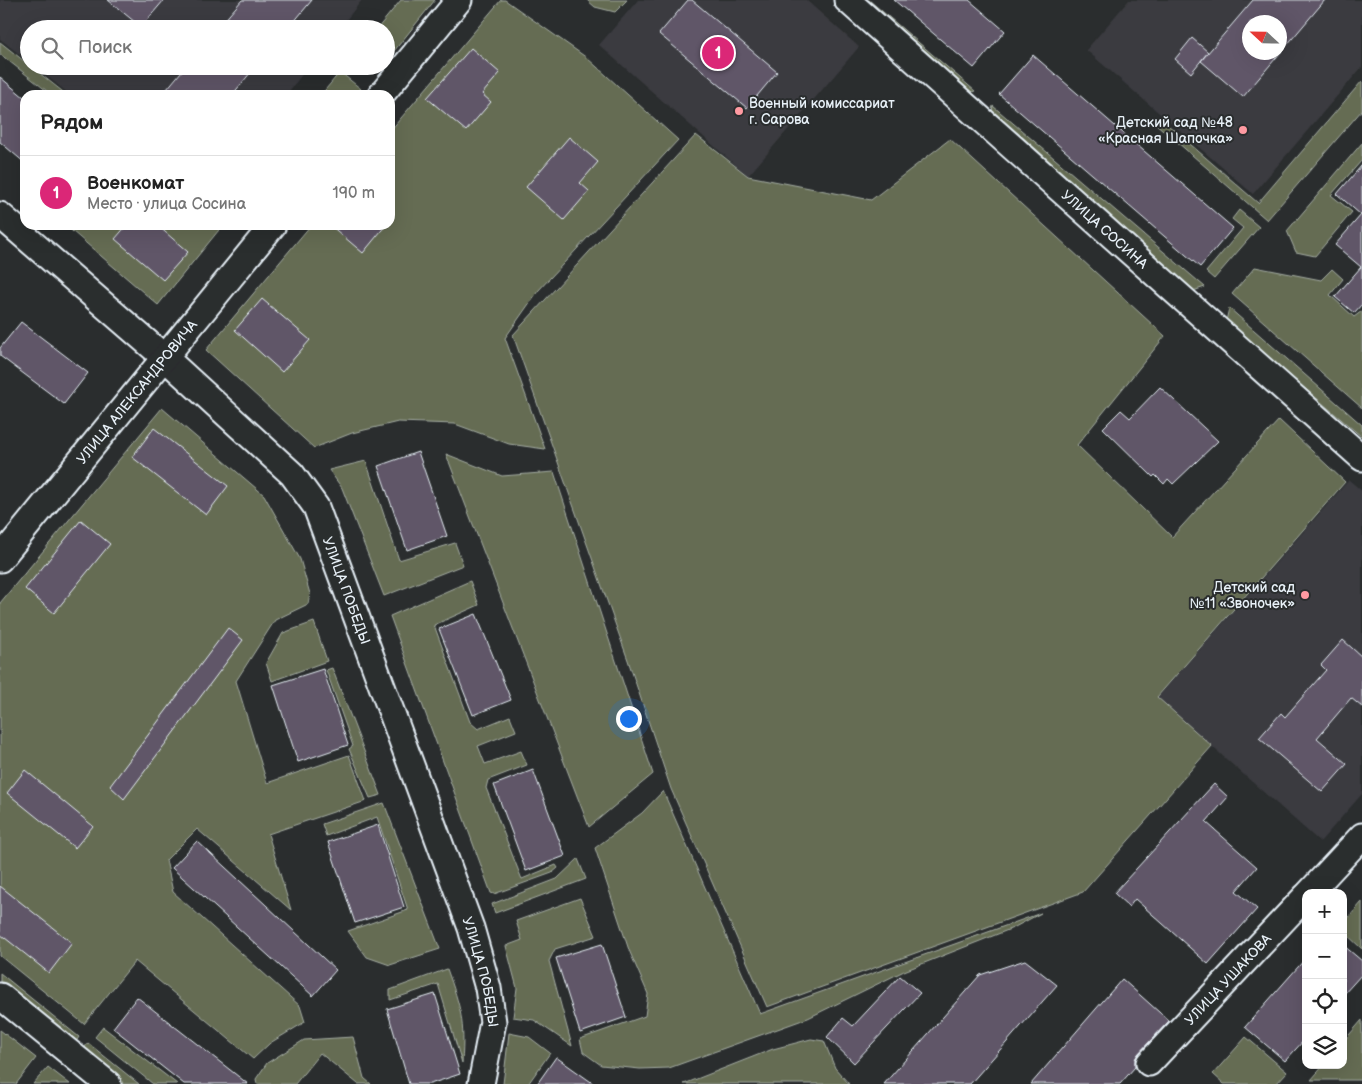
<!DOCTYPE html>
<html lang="ru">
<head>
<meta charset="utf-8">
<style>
  :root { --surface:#fff; --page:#f6f6f6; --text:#222; --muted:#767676; --line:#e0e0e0; --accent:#db2777 }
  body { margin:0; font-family:"Balsamiq Sans",sans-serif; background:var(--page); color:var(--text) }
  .controls { position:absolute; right:15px; bottom:15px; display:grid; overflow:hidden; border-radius:10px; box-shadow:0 5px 20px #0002 }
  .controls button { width:45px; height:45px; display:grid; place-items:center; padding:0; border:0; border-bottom:1px solid var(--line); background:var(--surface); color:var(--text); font:25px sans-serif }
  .compass { position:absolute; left:1242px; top:15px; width:45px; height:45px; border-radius:50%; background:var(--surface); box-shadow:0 5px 20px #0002; rotate:292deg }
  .you { position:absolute; left:628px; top:718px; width:18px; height:18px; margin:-12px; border:4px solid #fff; border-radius:50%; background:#1a73e8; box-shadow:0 0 0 8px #1a73e833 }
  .badge { display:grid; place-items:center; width:32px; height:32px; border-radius:50%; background:var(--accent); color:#fff; font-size:16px; font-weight:700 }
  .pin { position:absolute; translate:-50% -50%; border:2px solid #fff; box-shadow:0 1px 5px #0006 }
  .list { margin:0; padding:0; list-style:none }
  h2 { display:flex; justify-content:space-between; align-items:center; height:65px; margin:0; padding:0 20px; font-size:21px }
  h2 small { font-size:16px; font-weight:400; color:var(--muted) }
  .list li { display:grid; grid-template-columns:32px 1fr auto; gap:15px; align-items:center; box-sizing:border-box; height:75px; padding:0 20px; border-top:1px solid var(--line) }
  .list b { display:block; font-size:19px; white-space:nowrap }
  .list p { margin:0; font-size:16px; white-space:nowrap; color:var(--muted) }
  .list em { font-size:16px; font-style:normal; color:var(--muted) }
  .icon { flex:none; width:28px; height:28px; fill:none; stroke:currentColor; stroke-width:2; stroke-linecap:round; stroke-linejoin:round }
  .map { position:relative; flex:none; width:1362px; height:1084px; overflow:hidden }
  .search { position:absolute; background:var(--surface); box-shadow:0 5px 20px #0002; left:20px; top:20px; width:375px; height:55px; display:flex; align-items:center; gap:12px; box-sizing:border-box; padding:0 18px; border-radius:28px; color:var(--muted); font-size:19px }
  .panel { position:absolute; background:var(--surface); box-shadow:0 5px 20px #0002; left:20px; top:90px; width:375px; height:140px; border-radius:15px }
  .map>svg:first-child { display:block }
  .built { fill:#3a3a3f; fill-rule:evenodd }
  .green { fill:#656c52; stroke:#a6aea5 }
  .building { fill:#615767; stroke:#e8f1f8; fill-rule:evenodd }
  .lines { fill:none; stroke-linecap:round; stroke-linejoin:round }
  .minor-casing { stroke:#e8f1f8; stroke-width:29 }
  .minor { stroke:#2a2d2e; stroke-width:25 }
  .poi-dot { fill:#ff9aa2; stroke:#2a2d2e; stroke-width:2 }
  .labels { text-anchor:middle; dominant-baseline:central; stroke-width:4; stroke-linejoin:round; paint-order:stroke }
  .poi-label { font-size:14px; fill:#e8f1f8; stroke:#2a2d2e; text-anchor:end }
  .street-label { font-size:14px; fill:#e8f1f8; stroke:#2a2d2e }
</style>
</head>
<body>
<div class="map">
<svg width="1362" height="1084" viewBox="0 0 1362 1084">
  <rect width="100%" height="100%" fill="#2a2d2e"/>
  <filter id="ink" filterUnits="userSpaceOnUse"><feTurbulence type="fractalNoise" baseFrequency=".02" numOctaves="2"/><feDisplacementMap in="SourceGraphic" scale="10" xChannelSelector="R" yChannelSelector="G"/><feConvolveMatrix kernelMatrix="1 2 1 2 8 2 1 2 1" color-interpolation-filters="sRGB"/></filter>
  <g filter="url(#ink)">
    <path class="built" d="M0,0H362L339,29H29V62L0,39Z
      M638,0H806L859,47L748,176L599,45Z
      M1129,0H1362V67L1253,194L1086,50ZM1250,22H1280V52H1250Z
      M34,66H309L286,95H70Z
      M1349,480L1362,491V794L1320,842L1157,698Z"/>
    <path class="green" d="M401,0H435L386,61V29H377Z
      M501,0H505L587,58L678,140L538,291L505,338L545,449L509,444L455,424L398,422L352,433L314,448L206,350L311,225H390V131Z
      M587,0H627L615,12L595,7Z
      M857,0H869L975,91L966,94Z
      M0,42L67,95H52L0,54Z
      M340,72L361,89L356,95H321Z
      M1362,81V110L1267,220L1155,123L1160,118L1258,203Z
      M993,106L1205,287L1193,291L991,116Z
      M696,135L748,176L871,200L950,139L1165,336L1077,445L1172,537L1279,420L1345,482L1157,697L1212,746L1083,892L767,1007L671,789L628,660L513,335Z
      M1362,143V160L1331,195L1352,212L1315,256L1296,252L1287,231Z
      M1239,210L1259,227L1214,279L1206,272L1243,228L1232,219Z
      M65,225H223L158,305Z
      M1255,267L1321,280L1332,269L1343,279L1330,295L1354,317L1362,311V408L1232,294Z
      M1229,308L1362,425V437L1226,321Z
      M162,408L264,495L300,559L310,594L308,604L275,620L236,681L267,783L349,755L366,801L268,834L291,910L197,829L166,860L173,892L300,1006L305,1022L270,1043L253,1059L135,961L84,1024L0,956V603Z
      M446,454L502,476L554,472L653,774L589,827Z
      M366,461L399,560L455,543L463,565L384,596L342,488L329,470Z
      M470,581L479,605L434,625L470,722L478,729L510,716L516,731L478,746L485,764L521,751L527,765L488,780L486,788L521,877L522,879L556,865L558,868L552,873L494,894L491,893L390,616Z
      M314,622L327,661L272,681L266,663L283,633Z
      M332,668L381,795L370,798L349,749L353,746L326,670Z
      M663,791L760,1014L1041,913L1013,928L904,971L808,1018L669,1068L640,1069L601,1065L583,1052L580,1039L645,1016L648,994L629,950L595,848L642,813Z
      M384,803L440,949L390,965L367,957L348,931L408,910L377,817L326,836L322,824Z
      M578,859L586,879L495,913L492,904L557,879Z
      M580,898L596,936L555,949L549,961L572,1046L534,1020L513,1017L517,988L506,946L522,940L516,921Z
      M1362,902V949L1343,931V924Z
      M447,969C461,1008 465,1022 462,1063L438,984L390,1000V990Z
      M0,973L79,1037L73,1046L0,987Z
      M1362,1020V1080H1311L1324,1065H1343V1042Z
      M103,1027L177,1084H153L95,1037Z
      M0,1030L36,1058L16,1084H0Z
      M509,1033L529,1037L550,1053L528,1084H503Z
      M353,1037L364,1078L371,1084H358L320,1053L295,1084H257L256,1079L267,1063L304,1040Z
      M1246,1037L1287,1072L1276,1084H1224L1213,1074Z
      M811,1039L824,1041L835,1068L849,1084H684L773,1049Z
      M88,1043L139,1084H122L82,1051Z
      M48,1067L70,1084H33Z"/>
    <path class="building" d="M108,0H164L141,27Z
      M242,0H312L288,29H217Z
      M688,0H692L777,72L747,108L659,34Z
      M894,0H969L1005,31L974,68Z
      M1253,0H1325L1243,97L1201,61ZM1250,22H1280V52H1250Z
      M1192,38L1208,52L1191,73L1175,59Z
      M471,48L500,73L482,94L491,102L466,131L427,98Z
      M1033,55L1233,228L1200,267L999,94Z
      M186,66H256L232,95H162Z
      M0,77L25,98V163L0,142Z
      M569,137L598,162L580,183L589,191L564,220L526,187Z
      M1362,165V304L1354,313L1335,297L1361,267L1335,245L1361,215L1337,194Z
      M127,225H157L188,252L163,280L115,239Z
      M330,225H386L363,253Z
      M262,299L310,340L282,372L235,330Z
      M21,322L88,373L64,404L0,356V348Z
      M1160,387L1218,441L1173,484L1168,479L1164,484L1155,475L1153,477L1103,428L1121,410L1130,418Z
      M154,428L228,486L206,515L132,457Z
      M418,452L447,536L407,550L378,466Z
      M81,520L110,544L54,613L25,589Z
      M476,614L511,700L473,715L439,629Z
      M228,628L243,640L124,799L110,786Z
      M1343,640L1362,657V707L1351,698L1317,738L1347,764L1322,792L1259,738L1281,713L1285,717L1326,670L1321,665Z
      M323,669L348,745L298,762L273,685Z
      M25,770L93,826L75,848L7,793Z
      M533,770L565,856L526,871L494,785Z
      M1214,784L1228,797L1206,822L1257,867L1236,891L1257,909L1208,964L1135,899L1129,907L1114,893Z
      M378,825L404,907L355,923L328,842Z
      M197,841L336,970L313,996L172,868Z
      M0,886L72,943L49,973L0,934Z
      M602,944L626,1017L580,1033L556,958Z
      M1343,945L1362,961V974L1343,995Z
      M1306,958V1038L1285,1061L1245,1027Z
      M1025,960L1057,985L970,1084H884L980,975Z
      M900,976L920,993L854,1063L827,1037L843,1018L853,1026Z
      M1122,979L1169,1021L1139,1053L1135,1059V1067L1120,1084H1031Z
      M435,994L460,1074L430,1084H409L387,1009Z
      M137,997L248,1084H184L113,1028Z
      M556,1057L594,1084H537Z"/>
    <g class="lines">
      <defs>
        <g id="minor">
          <path id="s1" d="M847,0L1362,458"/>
          <path d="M381,95L459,0"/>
          <path id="s2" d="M0,215L163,356L292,474L316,507L471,928L488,988L493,1022L481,1084"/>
          <path id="s3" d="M0,559L273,225"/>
          <path d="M1309,893L1362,836"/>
          <path d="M0,996L108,1084"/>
          <path id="s4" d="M1149,1063L1306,896"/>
        </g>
      </defs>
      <use href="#minor" class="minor-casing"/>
      <use href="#minor" class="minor"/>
    </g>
  </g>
  <g class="poi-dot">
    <circle cx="739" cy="111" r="5"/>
    <circle cx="1243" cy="130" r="5"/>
    <circle cx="1305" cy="595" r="5"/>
  </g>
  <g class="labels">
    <g class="poi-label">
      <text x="749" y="103" text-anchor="start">Военный комиссариат<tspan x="749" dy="16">г. Сарова</tspan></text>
      <text x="1233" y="122">Детский сад №48<tspan x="1233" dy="16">«Красная Шапочка»</tspan></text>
      <text x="1295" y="587">Детский сад<tspan x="1295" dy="16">№11 «Звоночек»</tspan></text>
    </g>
    <g class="street-label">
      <text stroke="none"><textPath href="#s1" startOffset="345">УЛИЦА СОСИНА</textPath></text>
      <text stroke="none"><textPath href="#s3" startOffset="216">УЛИЦА АЛЕКСАНДРОВИЧА</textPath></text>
      <text stroke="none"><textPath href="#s2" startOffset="520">УЛИЦА ПОБЕДЫ</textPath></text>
      <text stroke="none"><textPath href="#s2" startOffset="925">УЛИЦА ПОБЕДЫ</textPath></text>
      <text stroke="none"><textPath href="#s4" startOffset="115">УЛИЦА УШАКОВА</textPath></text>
    </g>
  </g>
</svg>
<div class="controls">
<button>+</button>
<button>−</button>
<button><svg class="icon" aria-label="locate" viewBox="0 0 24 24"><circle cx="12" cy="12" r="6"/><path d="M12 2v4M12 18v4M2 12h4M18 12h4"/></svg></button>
<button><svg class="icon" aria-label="layers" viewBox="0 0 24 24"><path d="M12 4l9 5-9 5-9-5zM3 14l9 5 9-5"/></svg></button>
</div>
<svg class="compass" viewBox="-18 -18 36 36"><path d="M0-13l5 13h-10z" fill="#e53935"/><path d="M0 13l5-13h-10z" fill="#767676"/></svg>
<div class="you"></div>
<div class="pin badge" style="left:718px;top:53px">1</div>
<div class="search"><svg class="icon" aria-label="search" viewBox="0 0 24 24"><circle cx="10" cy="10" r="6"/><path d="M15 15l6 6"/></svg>Поиск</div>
<section class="panel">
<h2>Рядом<small></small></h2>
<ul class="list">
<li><span class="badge">1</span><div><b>Военкомат</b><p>Место · улица Сосина</p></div><em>190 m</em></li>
</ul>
</section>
</div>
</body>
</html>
